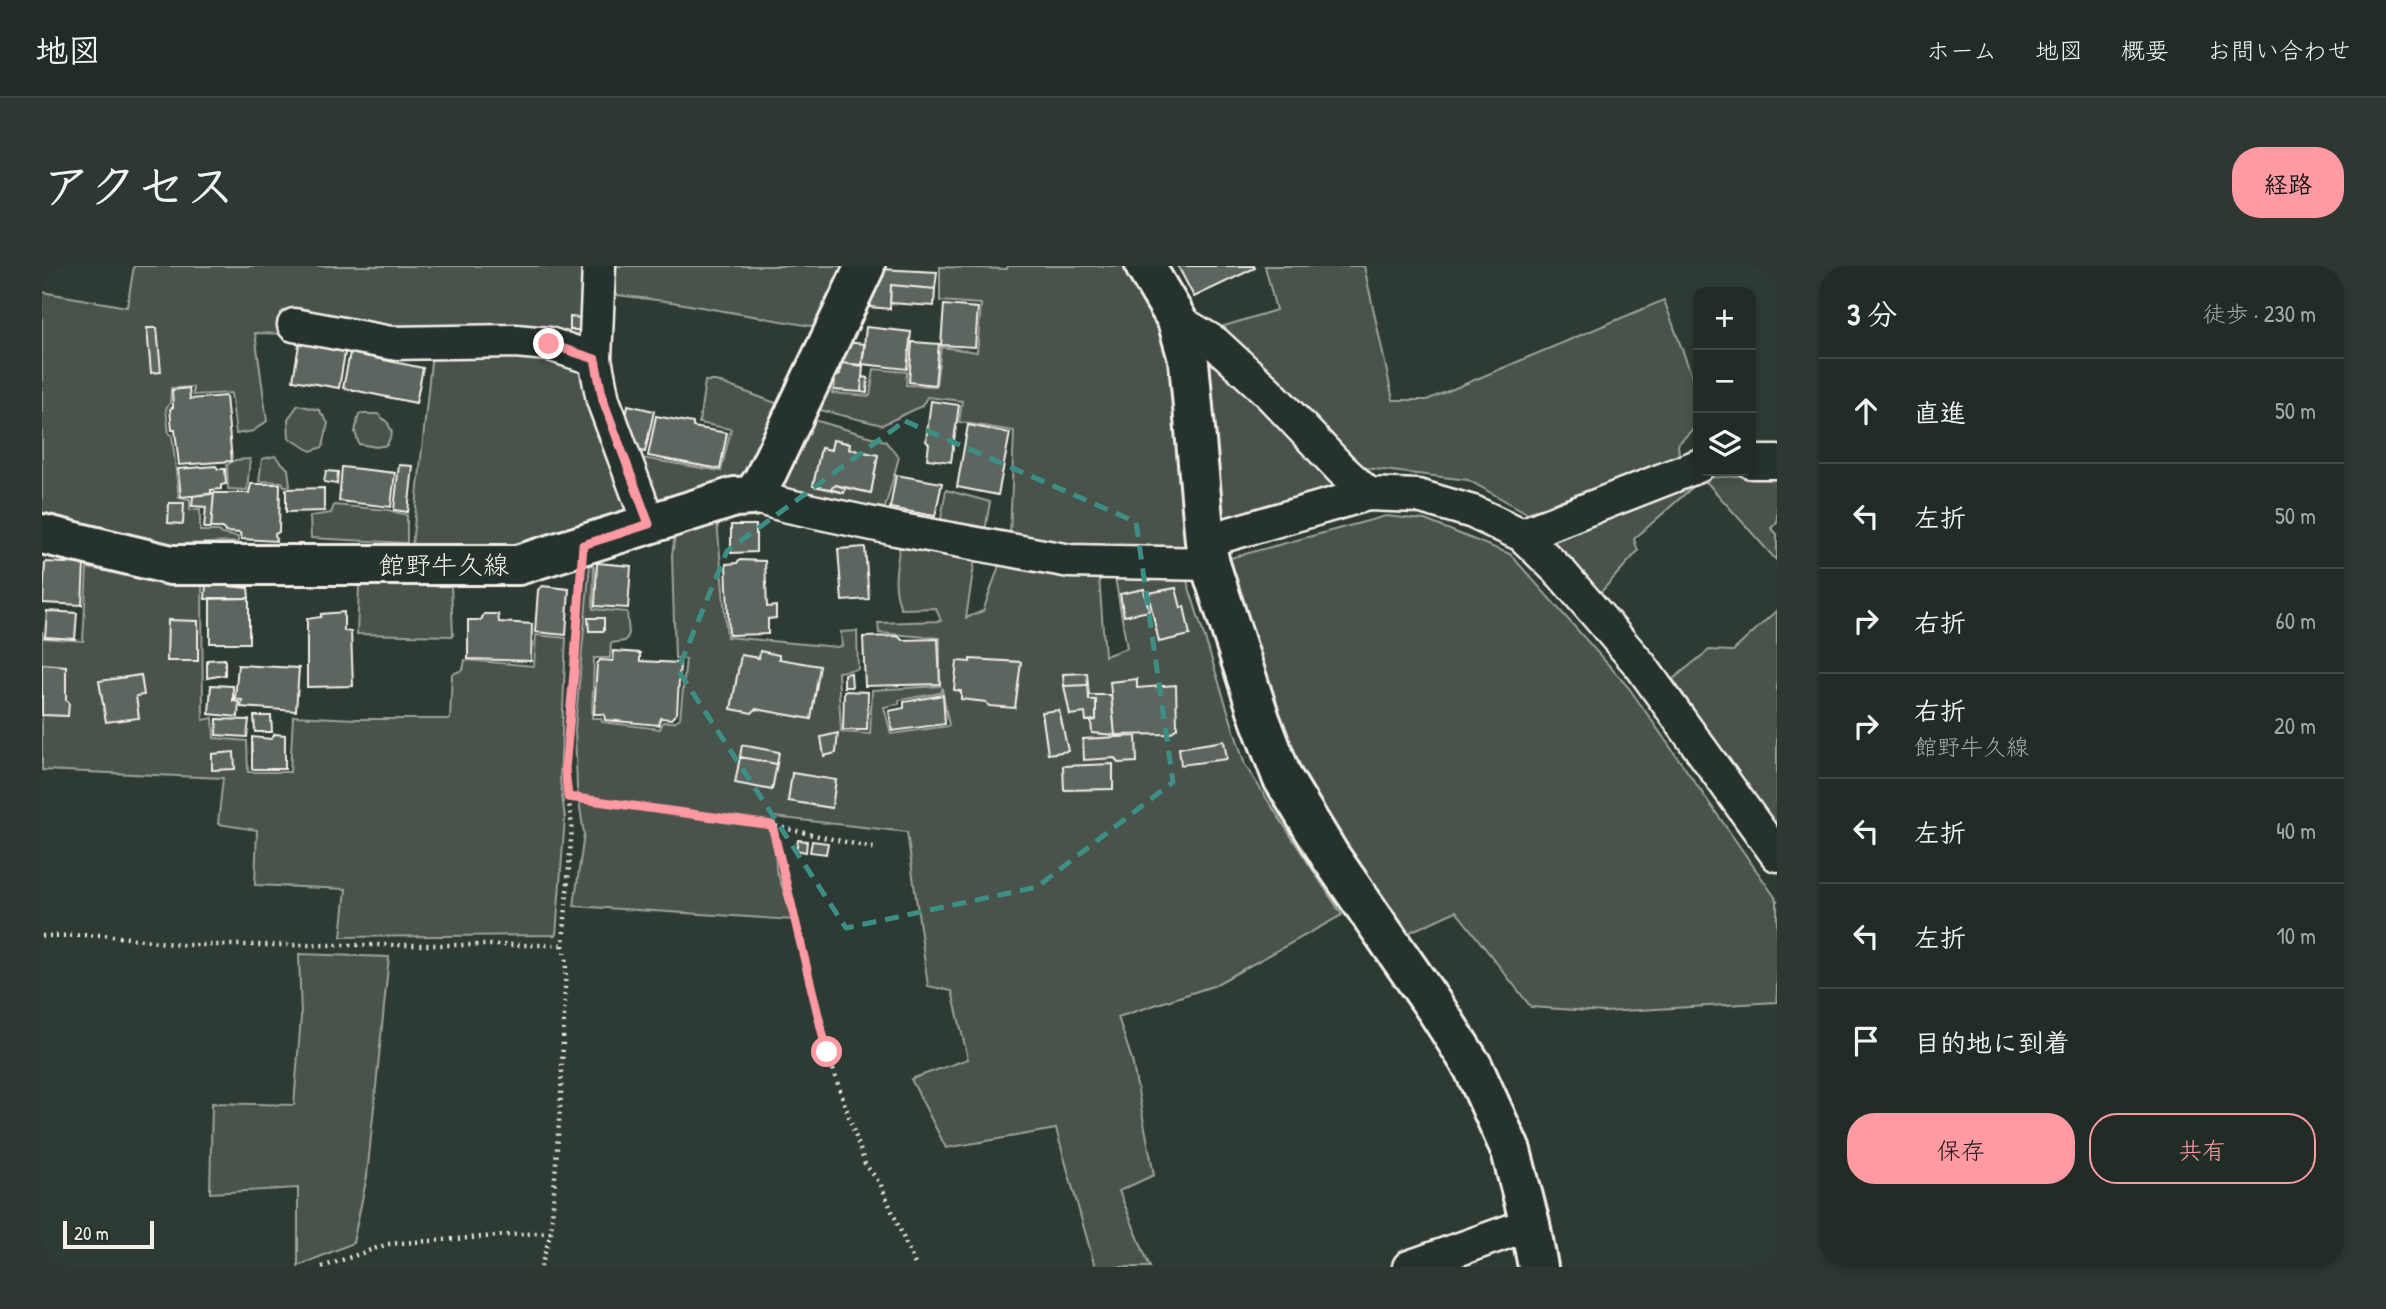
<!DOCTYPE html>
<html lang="ja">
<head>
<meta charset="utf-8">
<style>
  :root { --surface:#222c27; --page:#2e3833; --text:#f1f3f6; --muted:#a2a7a7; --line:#3f4844; --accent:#ff9aa2 }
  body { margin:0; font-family:"Patrick Hand","Klee One",sans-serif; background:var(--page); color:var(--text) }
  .controls { position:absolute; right:21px; top:21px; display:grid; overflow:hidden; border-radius:14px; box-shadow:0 4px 10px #0003 }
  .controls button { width:63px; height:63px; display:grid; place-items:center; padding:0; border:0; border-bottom:2px solid var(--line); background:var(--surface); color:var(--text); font:35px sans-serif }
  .scale { position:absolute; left:21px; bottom:18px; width:91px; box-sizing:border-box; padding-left:7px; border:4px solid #f4f1e8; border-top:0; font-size:19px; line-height:24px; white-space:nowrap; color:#f4f1e8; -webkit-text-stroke:5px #26332d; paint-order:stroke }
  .stop { position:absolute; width:21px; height:21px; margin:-16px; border:5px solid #ff9aa2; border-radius:50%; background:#fff }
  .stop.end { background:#ff9aa2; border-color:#fff; box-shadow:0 2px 7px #0008 }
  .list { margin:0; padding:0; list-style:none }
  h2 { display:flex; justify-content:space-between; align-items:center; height:91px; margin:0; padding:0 28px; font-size:30px }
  h2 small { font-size:23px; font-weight:400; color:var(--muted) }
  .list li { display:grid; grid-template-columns:46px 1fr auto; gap:21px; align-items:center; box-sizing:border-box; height:105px; padding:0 28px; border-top:2px solid var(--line) }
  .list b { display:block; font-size:26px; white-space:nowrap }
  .list p { margin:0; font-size:23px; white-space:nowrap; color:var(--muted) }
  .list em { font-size:23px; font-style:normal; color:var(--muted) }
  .actions { display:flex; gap:14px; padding:21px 28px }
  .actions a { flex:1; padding:16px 0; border:2px solid var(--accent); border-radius:28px; text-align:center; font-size:24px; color:var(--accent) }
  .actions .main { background:var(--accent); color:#111 }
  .icon { flex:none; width:38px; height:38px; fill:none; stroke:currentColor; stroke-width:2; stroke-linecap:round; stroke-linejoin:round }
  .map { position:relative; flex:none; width:1735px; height:1001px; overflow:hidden; border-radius:28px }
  header { display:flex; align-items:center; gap:42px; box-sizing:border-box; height:98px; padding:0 35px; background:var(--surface); border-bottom:2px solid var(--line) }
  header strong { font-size:33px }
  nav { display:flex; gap:38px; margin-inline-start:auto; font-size:24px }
  .intro { display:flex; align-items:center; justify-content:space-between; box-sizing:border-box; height:168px; padding:0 42px }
  h1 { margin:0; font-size:49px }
  .button { padding:18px 32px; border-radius:28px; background:var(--accent); color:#111; font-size:24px; font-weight:700 }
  main { display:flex; gap:42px; padding:0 42px }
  aside { flex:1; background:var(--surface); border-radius:28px; box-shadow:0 4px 10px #0003 }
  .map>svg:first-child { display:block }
  .green { fill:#48524c; stroke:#9ea29a; stroke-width:2; fill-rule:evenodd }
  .building { fill:#5c655e; stroke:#f4f1e8; stroke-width:2 }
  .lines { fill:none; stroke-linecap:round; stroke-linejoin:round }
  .street-casing { stroke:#f4f1e8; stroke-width:37 }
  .secondary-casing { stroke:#f4f1e8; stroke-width:44 }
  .path { stroke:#f4f1e8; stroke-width:4.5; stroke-dasharray:2 5; stroke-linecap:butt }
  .street { stroke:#26332d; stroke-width:32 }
  .secondary { stroke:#26332d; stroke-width:38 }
  .route { stroke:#ff9aa2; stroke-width:9 }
  .marked { fill:none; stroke:#3d8f86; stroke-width:5; stroke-dasharray:14 9; stroke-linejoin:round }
  .labels { text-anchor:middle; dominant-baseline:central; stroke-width:7; stroke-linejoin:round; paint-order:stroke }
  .street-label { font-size:26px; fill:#f4f1e8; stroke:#26332d }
</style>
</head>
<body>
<header>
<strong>地図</strong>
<nav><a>ホーム</a><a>地図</a><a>概要</a><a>お問い合わせ</a></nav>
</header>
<div class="intro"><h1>アクセス</h1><a class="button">経路</a></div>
<main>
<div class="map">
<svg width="1735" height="1001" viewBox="0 0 1735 1001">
  <rect width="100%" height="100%" fill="#2e3b34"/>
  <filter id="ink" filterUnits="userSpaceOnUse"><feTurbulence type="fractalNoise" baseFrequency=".0143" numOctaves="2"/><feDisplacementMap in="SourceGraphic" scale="14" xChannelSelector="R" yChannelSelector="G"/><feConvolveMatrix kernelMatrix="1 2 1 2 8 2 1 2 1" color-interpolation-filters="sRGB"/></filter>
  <g filter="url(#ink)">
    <path class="green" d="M92,0H544L543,75L213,67L225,155L211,165L194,168L189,127L151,129V121L129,122L128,137L124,143L127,168L130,169L137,232L148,233V244L158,243V265H177L180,268L196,271V276L108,279L0,246V26L85,41Z
      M569,0H804L774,61L630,36L568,28Z
      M966,0H1083L1125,71L1134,133L1145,283L1062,281L968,271L972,165L917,156L920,135L885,131L880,140L840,159L774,143L789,112L790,127L828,130L832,103L865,106L864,119L894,120L899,81L935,86L939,38L898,35V1L965,3Z
      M1223,0H1322L1351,134H1385L1622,34L1656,127V158L1636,178L1637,190L1485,247L1426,214L1324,202L1281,166L1176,62L1234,44Z
      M1161,85L1224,142L1269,196L1297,216L1294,223L1225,239L1179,255Z
      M390,86L504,88L542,100L587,244L489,284L370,280Z
      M663,115H674L742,140L701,212L619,236L606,228L593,191L679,205L689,163L657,157Z
      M256,139L277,144L286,157L281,181L269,185L247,172L246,153Z
      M317,148H336L346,157L350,167L345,179L334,181L317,178L313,166Z
      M769,153L843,175L857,191L843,242L740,225L736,221ZM791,174L808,177L807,183L836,189L829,227L803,222L802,227L771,220L779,182L789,184Z
      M233,190L246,203L248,220H242L240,216L217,215L220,193Z
      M208,193L205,224L186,223L185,199L193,194Z
      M1735,208V256L1729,262L1735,268V295L1661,212L1592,273L1596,285L1558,327L1506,271L1661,212Z
      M904,224L948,236L943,265L899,253Z
      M292,239L346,244L365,249V277L269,272L268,250L289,247Z
      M1344,250L1383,254L1468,288L1587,422L1735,634V736L1562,746L1489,741L1414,645L1364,668L1270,533L1242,470L1190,320L1188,292Z
      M675,254L685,371L795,381L800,380L799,366L815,365L816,403L796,406L799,466L828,468L830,424L898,420V372L837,367L836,357L899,355L894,342L859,343C850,319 854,304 858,279L933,293L924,352L941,345L958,297L1057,311L1063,390L1085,382L1073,311L1144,312L1203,499L1300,649L1171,720L1076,751L1090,794L1112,909L1077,925L1108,1001H1053L1014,863L904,882L869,813L926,793L910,725L886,720L865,566L732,551L734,603L752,654L532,640L542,568L535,522L533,462L548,297L552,301L551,343L585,346L587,368L583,375L569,377L568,392H552L550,452H559L560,456L618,463L621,456H632L638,452L644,393L633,392L630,289L633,269ZM900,423L907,460L849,468L842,441L857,438V434L898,427Z
      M45,302L160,320L161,454L171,452L172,472L205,475L206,506H248L251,450L313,453H408L410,408L421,404L423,394L492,400L494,369L524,372L518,514L523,552L514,669L299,671L304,623L213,619L215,564L176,558L181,512L0,504V365L1,372L41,375Z
      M409,319L411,370L315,368L317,320Z
      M1735,344V565L1631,413L1667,384L1691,385Z
      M257,688L347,691L325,910L311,977L256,1000V922L168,927L170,837L252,839L259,751Z"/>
    <path class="building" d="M1136,0H1212L1213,2L1152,31Z
      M837,3L895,6L893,23L849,19L848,43L828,41L831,18H837Z
      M849,19L893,23L892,40L848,37Z
      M902,39L936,42L933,81L899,79Z
      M528,51L540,52V64H528Z
      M824,61L869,66L865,103L820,98Z
      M105,62H115L119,106L109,107Z
      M258,73L304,81L297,122L251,114Z
      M803,76L823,78L820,99L799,97Z
      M870,76L897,78L893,119L867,116Z
      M308,87L381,102L374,137L301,122Z
      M799,97L821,100L819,126L792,124L793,112L798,108Z
      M820,111L826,112L825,127L819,126Z
      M147,122L148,133L184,130L190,195L137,199L133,164H130L128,143L131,141L130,124Z
      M889,135L917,139L909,196L885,193L887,178L884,175Z
      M586,139L612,145L603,186L594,184L595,176L588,175L589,162L583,161Z
      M614,150L651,157V161L685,167L678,203L606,190Z
      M926,159L968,167L956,229L915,221Z
      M791,174L808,178L807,183L836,189L829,227L794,219L788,223L771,220L779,182L789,184Z
      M357,199L371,200L366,246L352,244Z
      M174,200L176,203H183L184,218L179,219V223L169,224V228L139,231L136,203Z
      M300,201L353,207L349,241L297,235Z
      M284,205L296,206L295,218L282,216Z
      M854,209L900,217L893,250L848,242Z
      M209,218H238L237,266L233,268L234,275L199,273L198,267L183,266L181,262H169L172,227H207Z
      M794,219L803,222L802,227L788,223Z
      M282,222V245L244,246V223Z
      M172,227L169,262H162L164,241L150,240L151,230Z
      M127,237H142L141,258L126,257Z
      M689,259H714V286L689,287Z
      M823,281L827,333L800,335L796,283Z
      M697,294L723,295L725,341L734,340V352L726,353V368L687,369L684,298L695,297Z
      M3,296L42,298L40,339L1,337Z
      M555,297L589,300L586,342L553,340Z
      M164,318L206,322L207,332L163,333Z
      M500,320L527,323L524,369L493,366L496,324Z
      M1134,322L1139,342L1142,340L1148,369L1117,376L1106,327Z
      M1102,323L1107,345L1082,350L1078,328Z
      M168,332H207V377H168Z
      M5,345L35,347L33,373L3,371Z
      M302,346V365L309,366L311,420L265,421V353L279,351V348Z
      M442,348H456L457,356L490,358L489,395L426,393V354H439Z
      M546,352H562V365H547Z
      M126,354L156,355V395H125Z
      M856,370L860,374L896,373L898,418L823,420L821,371Z
      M571,385L598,387V395L638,397L635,447L629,453L618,452L617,459L563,454L562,448H552L555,398L558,394L571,395Z
      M718,385L737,389V393L778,400L769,453L714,443L710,447L689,443L699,389L717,392Z
      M183,393V409L165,412V394Z
      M928,393L979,396L973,442L947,440L944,436L919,433V425L912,424L915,395L928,396Z
      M0,398L24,400V434L27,436L26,450L0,449Z
      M196,399L257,402L254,445L199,441L200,434L193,433Z
      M809,407L810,421H802V408Z
      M1045,407L1046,419L1022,420L1021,408Z
      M99,409L102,429L94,430L97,452L64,456L57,415Z
      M1095,413V422L1134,419L1135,462L1127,468L1073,469L1068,416Z
      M169,419L191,420V435L197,436L196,451L167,448Z
      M1046,419L1047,434H1054V454L1044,455L1043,447L1028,449L1022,420Z
      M802,425L826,426L825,464H801Z
      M901,429L903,458L850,465L847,445L862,442V436Z
      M1047,429H1069L1073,469L1050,467L1049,455L1054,454V434H1047Z
      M1017,444L1026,485L1006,488L1000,446Z
      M212,450H229L230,466H213Z
      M175,453L207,454L205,471L174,469Z
      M796,467L794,487L782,490L779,471Z
      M233,468L243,469V503H210V471L229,473Z
      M1094,470L1095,496L1076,497L1073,492L1042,494L1041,473Z
      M1182,475L1185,493L1139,499L1137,482Z
      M700,479L737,486L735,498L698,491Z
      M192,486L193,503L170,504V488Z
      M698,491L735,498L730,524L693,517Z
      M1071,498V523L1022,524L1021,500Z
      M750,507L794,514L790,542L746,535Z
      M756,574L765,575L764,586L754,584Z
      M770,575L786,577L784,588L768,586Z"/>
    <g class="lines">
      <defs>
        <path id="street" d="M557,0L553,93L561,134L607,258
          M1135,54L1173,77L1225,125L1299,203L1326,228
          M252,59L349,77L473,75L507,78L553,93
          M1709,196H1735
          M710,230L742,239L854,263L1028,295L1168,298
          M1480,269L1656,200
          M1163,275L1326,228L1376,230L1431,246L1480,269L1520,308L1599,400L1735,589
          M1367,1001L1488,958"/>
        <path id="secondary" d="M1103,0L1135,54L1147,96L1163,275L1168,298L1218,453L1240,511L1288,590L1396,746L1431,801L1469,885L1488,958L1496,1001
          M0,268L129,299H476L693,231L710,230L721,215L823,0"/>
      </defs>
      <use href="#street" class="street-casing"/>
      <use href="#secondary" class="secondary-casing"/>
      <path class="path" d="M526,531L710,555L835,583
        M730,559L785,786L823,898L838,917L874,1001
        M0,670L62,669L139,679H521
        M280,1001L346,978L509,966
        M499,1001L509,966L519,828L524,696L521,679L530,561L523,504L538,316"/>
      <use href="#street" class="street"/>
      <use href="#secondary" class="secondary"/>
    </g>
  </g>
  <g class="lines" filter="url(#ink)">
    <path class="route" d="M507,78L553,93L561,134L607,258L541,279L532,407L523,503L526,531L730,559L785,786"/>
  </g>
  <path class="marked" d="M863,155L1094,256L1131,516L995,621L804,662L636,404L685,285Z"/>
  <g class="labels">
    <g class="street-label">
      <text x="402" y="298">館野牛久線</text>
    </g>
  </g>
</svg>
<div class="controls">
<button>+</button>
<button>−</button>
<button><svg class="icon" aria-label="layers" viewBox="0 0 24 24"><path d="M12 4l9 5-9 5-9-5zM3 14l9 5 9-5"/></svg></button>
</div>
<div class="scale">20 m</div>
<div class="stop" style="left:785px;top:786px"></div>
<div class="stop end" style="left:507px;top:78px"></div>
</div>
<aside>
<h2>3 分<small>徒歩 · 230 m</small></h2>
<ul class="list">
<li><svg class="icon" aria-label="ahead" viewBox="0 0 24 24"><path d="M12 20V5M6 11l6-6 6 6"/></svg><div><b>直進</b></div><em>50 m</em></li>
<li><svg class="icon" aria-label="left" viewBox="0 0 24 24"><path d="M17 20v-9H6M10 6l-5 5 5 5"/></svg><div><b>左折</b></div><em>50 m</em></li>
<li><svg class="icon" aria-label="right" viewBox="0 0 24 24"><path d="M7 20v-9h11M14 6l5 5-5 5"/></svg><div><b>右折</b></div><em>60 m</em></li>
<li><svg class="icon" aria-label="right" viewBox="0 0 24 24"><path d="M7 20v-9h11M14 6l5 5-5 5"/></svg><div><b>右折</b><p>館野牛久線</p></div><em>20 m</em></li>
<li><svg class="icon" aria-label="left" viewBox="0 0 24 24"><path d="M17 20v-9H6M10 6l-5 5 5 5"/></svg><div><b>左折</b></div><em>40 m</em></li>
<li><svg class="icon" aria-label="left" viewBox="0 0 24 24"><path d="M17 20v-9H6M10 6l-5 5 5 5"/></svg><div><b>左折</b></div><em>10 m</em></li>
<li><svg class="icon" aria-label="arrive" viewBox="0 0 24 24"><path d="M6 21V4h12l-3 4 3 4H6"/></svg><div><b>目的地に到着</b></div></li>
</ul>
<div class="actions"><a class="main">保存</a><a>共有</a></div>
</aside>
</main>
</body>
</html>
